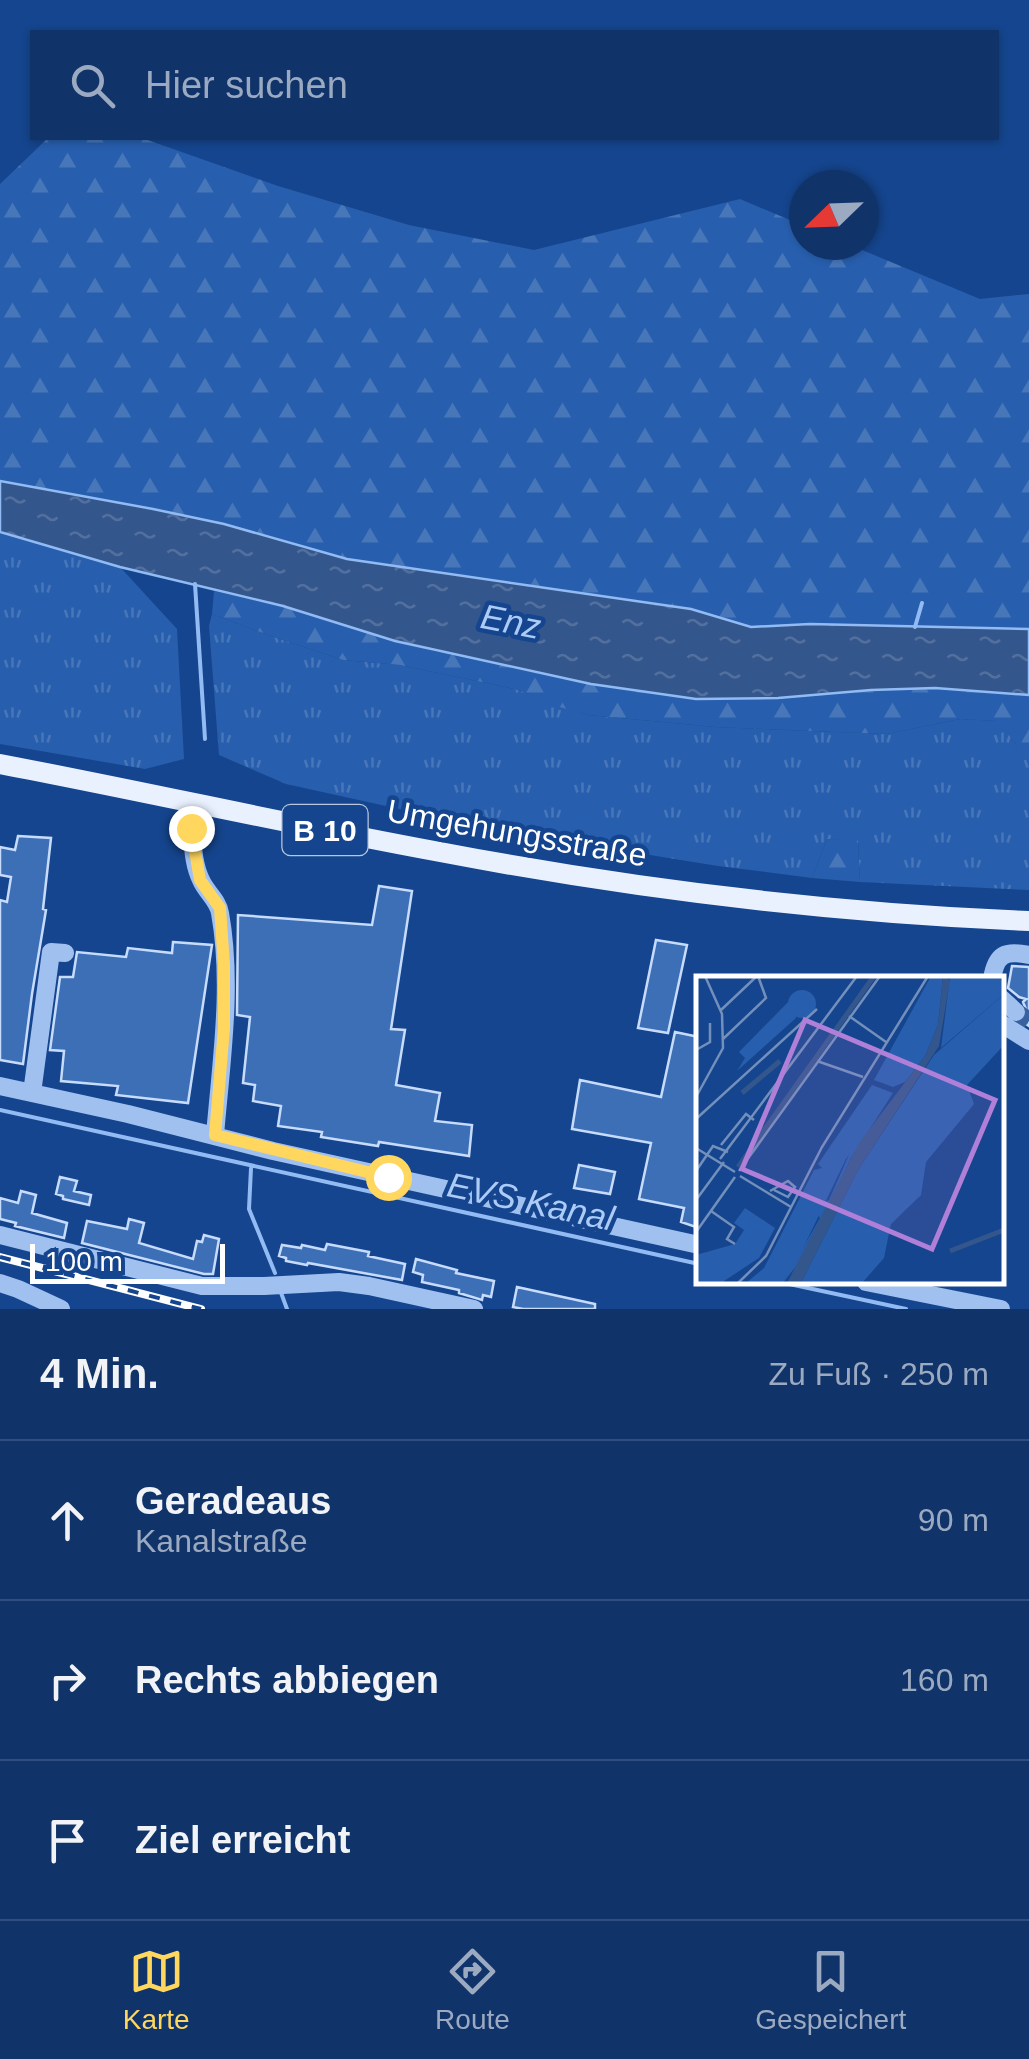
<!DOCTYPE html>
<html lang="de">
<head>
<meta charset="utf-8">
<style>
  :root { --surface:#10346a; --page:#1e3f72; --text:#f1f3f6; --muted:#9caac1; --line:#304f7e; --accent:#ffd75f }
  body { margin:0; font-family:Arial,sans-serif; background:var(--page); color:var(--text) }
  .compass { position:absolute; left:789px; top:170px; width:90px; height:90px; border-radius:50%; background:var(--surface); box-shadow:0 2px 8px #0004; rotate:247deg }
  .scale { position:absolute; left:30px; bottom:25px; width:195px; box-sizing:border-box; padding-left:10px; border:5px solid #fff; border-top:0; font-size:28px; line-height:35px; white-space:nowrap; color:#fff; -webkit-text-stroke:8px #15458e; paint-order:stroke }
  .stop { position:absolute; width:30px; height:30px; margin:-22px; border:8px solid #ffd75f; border-radius:50%; background:#fff }
  .stop.end { background:#ffd75f; border-color:#fff; box-shadow:0 2px 10px #0008 }
  .list { margin:0; padding:0; list-style:none }
  h2 { display:flex; justify-content:space-between; align-items:center; height:130px; margin:0; padding:0 40px; font-size:42px }
  h2 small { font-size:32px; font-weight:400; color:var(--muted) }
  .list li { display:grid; grid-template-columns:65px 1fr auto; gap:30px; align-items:center; box-sizing:border-box; height:160px; padding:0 40px; border-top:2px solid var(--line) }
  .list b { display:block; font-size:38px; white-space:nowrap }
  .list p { margin:0; font-size:32px; white-space:nowrap; color:var(--muted) }
  .list em { font-size:32px; font-style:normal; color:var(--muted) }
  .icon { flex:none; width:55px; height:55px; fill:none; stroke:currentColor; stroke-width:2; stroke-linecap:round; stroke-linejoin:round }
  .map { position:relative; flex:none; width:1029px; height:1309px; overflow:hidden }
  .search { position:absolute; background:var(--surface); box-shadow:0 2px 8px #0004; left:30px; right:30px; top:30px; height:110px; display:flex; align-items:center; gap:25px; box-sizing:border-box; padding:0 35px; border-radius:0px; color:var(--muted); font-size:38px }
  .sheet { height:610px; background:var(--surface) }
  nav { display:flex; justify-content:space-around; align-items:center; box-sizing:border-box; height:140px; border-top:2px solid var(--line); background:var(--surface); font-size:28px; color:var(--muted) }
  nav a { display:grid; justify-items:center; gap:5px }
  nav .on { color:var(--accent) }
  .map>svg:first-child { display:block }
  .grass { fill:url(#grass-tufts) }
  .forest { fill:url(#forest-firs) }
  .water { fill:url(#water-ripples); stroke:#92bbf3; stroke-width:2.5 }
  .lines { fill:none; stroke-linecap:round; stroke-linejoin:round }
  .stream { stroke:#92bbf3; stroke-width:4 }
  .building { fill:#3d6fb7; stroke:#c7dcfc; stroke-width:2.5 }
  .minor-tunnel { stroke:#38619f; stroke-width:18; stroke-dasharray:18 9; stroke-linecap:butt }
  .minor { stroke:#a0c1f0; stroke-width:18 }
  .major { stroke:#e9f1ff; stroke-width:20 }
  .rail-casing { stroke:#fff; stroke-width:8 }
  .rail { stroke:#15458e; stroke-width:4; stroke-dasharray:11; stroke-linecap:butt }
  .route { stroke:#ffd75f; stroke-width:12 }
  .labels { text-anchor:middle; dominant-baseline:central; stroke-width:9; stroke-linejoin:round; paint-order:stroke }
  .shield { fill:#15458e; stroke:#b9c7dd; stroke-width:2.5 }
  .shield-label { font-size:30px; font-weight:bold; fill:#fff }
  .street-label { font-size:32px; fill:#fff; stroke:#15458e }
  .water-label { font-size:35px; font-style:italic; fill:#accbf7; stroke:#15458e }
  .inset-river { fill:none; stroke:#33568d; stroke-width:5 }
  .inset-road { fill:none; stroke:#738fbb; stroke-width:2.5 }
  .view { fill:#b080d9; fill-opacity:0.15; stroke:#b080d9; stroke-width:5 }
  .inset-edge { fill:none; stroke:#fff; stroke-width:5 }
</style>
</head>
<body>
<div class="map">
<svg width="1029" height="1309" viewBox="0 0 1029 1309">
  <defs>
    <pattern id="grass-tufts" width="24" height="20" patternUnits="userSpaceOnUse" patternTransform="scale(2.5)"><rect width="24" height="20" fill="#275ead"/><path d="M3 7l-1-3M5 7V3M7 7l1-3M15 17l-1-3M17 17v-4M19 17l1-3" fill="none" stroke="#4776b9"/></pattern>
    <pattern id="forest-firs" width="22" height="20" patternUnits="userSpaceOnUse" patternTransform="scale(2.5)"><rect width="22" height="20" fill="#275ead"/><path d="M5 1l3.5 6h-7zM16 11l3.5 6h-7z" fill="#4776b9"/></pattern>
    <pattern id="water-ripples" width="26" height="14" patternUnits="userSpaceOnUse" patternTransform="scale(2.5)"><rect width="26" height="14" fill="#33568d"/><path d="M2 4q2-2 4 0t4 0M15 11q2-2 4 0t4 0" fill="none" stroke="#526f9e"/></pattern>
  </defs>
  <rect width="100%" height="100%" fill="#15458e"/>
  <path class="grass" d="M0,532L120,567L177,629L184,759L145,769L0,744Z
    M212,614L271,636L343,660L400,665L519,690L556,705L588,715L715,727L887,734L960,719L998,721L1017,745H1029V890L860,882L858,841L827,839L812,878L718,866L495,830L286,784L219,755L209,626Z"/>
  <path class="forest" d="M48,138H142L278,186L409,225L534,250L740,199L804,226V245H850L980,299L1029,294V629L810,624L751,627L691,609L347,559L224,524L153,509L0,481V184Z
    M214,591L283,606L395,641L438,652L871,690L935,688L1029,695V745H1017L997,721L960,719L887,734L715,727L588,715L556,706L519,690L400,665L343,660L271,636L212,614Z
    M827,839L858,840L860,882L812,878Z"/>
  <path class="water" d="M0,481L153,509L224,524L347,559L691,609L751,627L810,624L1029,629V695L935,688L871,690L778,698L696,699L591,684L395,641L283,606L120,567L0,532Z"/>
  <g class="lines">
    <path class="stream" d="M195,584L205,739
      M915,627L922,603
      M0,1110L699,1264
      M251,1168L249,1209L275,1273
      M780,1282L906,1309
      M280,1290L287,1309"/>
  </g>
  <path class="building" d="M18,836L51,838L43,909L46,910L32,994L23,1064L0,1060V900L7,902L11,877L0,875V847L15,850Z
    M379,886L412,891L391,1029L405,1030L396,1085L440,1093L435,1121L472,1125L469,1156L379,1142L378,1146L321,1137L322,1132L278,1126L281,1106L253,1101L255,1085L243,1083L250,1017L237,1015L238,915L372,925Z
    M656,940L687,945L668,1033L638,1028Z
    M173,942L212,945L188,1103L116,1095L118,1086L61,1081L64,1051L50,1050L60,977H73L77,952L126,957L128,948L172,953Z
    M1012,966L1029,967V1026L1023,1022L1028,1014L1023,1002L1026,999L1019,997L1008,988Z
    M675,1032L699,1037V1228L681,1222L684,1208L639,1199L651,1143L572,1129L580,1080L661,1097Z
    M579,1165L615,1172L610,1194L574,1188Z
    M60,1177L77,1181L74,1191L91,1195L89,1205L63,1199V1196L56,1194Z
    M21,1191L36,1195L32,1213L67,1223L64,1238L15,1226L16,1223L0,1219V1198L18,1203Z
    M129,1219L144,1223L139,1243L193,1259L197,1241L202,1242L204,1235L219,1239L213,1274H204L82,1243L87,1221L127,1229Z
    M327,1244L369,1252L368,1256L405,1264L402,1280L308,1263L307,1265L286,1261V1258L279,1256L282,1245L301,1248L302,1245L325,1250Z
    M416,1259L457,1270L456,1273L494,1281L491,1297L483,1295L482,1300L459,1293V1290L422,1282L423,1275L413,1272Z
    M517,1287L595,1304V1309H523L513,1307Z"/>
  <g class="lines">
    <path class="minor-tunnel" d="M1016,1012L1029,1021"/>
    <path class="minor" d="M191,827C193,844 193,864 201,880C206,892 218,900 220,913C233,985 221,1063 215,1135
      M992,979C996,954 1005,950 1029,955
      M1002,999L1016,1012
      M1002,1024L1029,1041
      M0,1086L128,1114L273,1151L699,1245
      M32,1093L51,952L65,953
      M0,1235L202,1286H264L339,1282L369,1286L474,1309
      M866,1282L1001,1309
      M0,1283L18,1289L61,1309"/>
    <path class="major" d="M0,764C147,792 293,825 440,852C634,889 831,913 1029,921"/>
    <defs>
      <path id="rail" d="M0,1257L201,1309"/>
    </defs>
    <use href="#rail" class="rail-casing"/>
    <use href="#rail" class="rail"/>
  </g>
  <g class="lines">
    <path class="route" d="M191,828L200,880L220,908L224,965V1028L215,1135L388,1177"/>
  </g>
  <g class="labels">
    <rect class="shield" x="282.5" y="805" width="85" height="50" rx="8"/>
    <g class="shield-label">
      <text x="325" y="830">B 10</text>
    </g>
    <g class="street-label">
      <text transform="translate(517 833) rotate(10)">Umgehungsstraße</text>
    </g>
    <g class="water-label">
      <text transform="translate(511 621) rotate(11)">Enz</text>
      <text transform="translate(531 1201) rotate(12)">EVS Kanal</text>
    </g>
  </g>
  <g transform="translate(696 976)">
    <rect width="308" height="308" fill="#15458e"/>
    <path d="M235,0H247L242,49L229,80L209,106L197,111L178,104ZM254,0H307V19L245,72ZM176,109L197,117L150,183L100,287L87,307H50L68,292L118,194L126,192L122,188Z" fill="#275ead"/>
    <path d="M92 28a14 14 0 1 1 28 0a14 14 0 1 1-28 0ZM307,19V70L271,109L278,128L230,186L225,219L195,248L188,282L166,307H105L162,194L238,79ZM197,117L155,182L111,276L87,307L124,242L116,231L133,224L159,165Z" fill="#275ead"/>
    <path d="M96,22L100,42L41,95L49,82L43,76ZM49,232L79,252L63,282L25,307H0V279L39,268L48,254L38,247Z" fill="#275ead"/>
    <path d="M247,0L254,4L243,70L162,194L105,307H91L163,167L229,80L242,49Z" fill="#33568d"/>
    <path class="inset-river" d="M46,117L84,85M42,191L178,0M254,275L308,254"/>
    <path class="inset-road" d="M25,34L61,0M153,40L190,66M27,63L70,22L62,0M0,74L14,66V47M121,85L167,101M0,121L27,72L26,38L9,0M0,143L121,33M25,169L50,138L58,144M0,172L39,196M24,183L161,0M0,195L17,170L32,176M43,195L184,0M44,200L95,231M74,215L92,205L99,211L92,221L78,214M0,224L28,186M15,235L38,251L31,263L39,268M0,256L39,201M42,307L70,280L126,171L232,0"/>
    <path class="view" d="M109,44L299,124L236,273L46,193Z"/>
    <rect width="308" height="308" class="inset-edge"/>
  </g>
</svg>
<svg class="compass" viewBox="-18 -18 36 36"><path d="M0-13l5 13h-10z" fill="#e53935"/><path d="M0 13l5-13h-10z" fill="#9caac1"/></svg>
<div class="scale">100 m</div>
<div class="stop" style="left:388px;top:1177px"></div>
<div class="stop end" style="left:191px;top:828px"></div>
<div class="search"><svg class="icon" aria-label="search" viewBox="0 0 24 24"><circle cx="10" cy="10" r="6"/><path d="M15 15l6 6"/></svg>Hier suchen</div>
</div>
<section class="sheet">
<h2>4 Min.<small>Zu Fuß · 250 m</small></h2>
<ul class="list">
<li><svg class="icon" aria-label="ahead" viewBox="0 0 24 24"><path d="M12 20V5M6 11l6-6 6 6"/></svg><div><b>Geradeaus</b><p>Kanalstraße</p></div><em>90 m</em></li>
<li><svg class="icon" aria-label="right" viewBox="0 0 24 24"><path d="M7 20v-9h11M14 6l5 5-5 5"/></svg><div><b>Rechts abbiegen</b></div><em>160 m</em></li>
<li><svg class="icon" aria-label="arrive" viewBox="0 0 24 24"><path d="M6 21V4h12l-3 4 3 4H6"/></svg><div><b>Ziel erreicht</b></div></li>
</ul>
</section>
<nav>
<a class="on"><svg class="icon" aria-label="map" viewBox="0 0 24 24"><path d="M3 6l6-2 6 2 6-2v14l-6 2-6-2-6 2zM9 4v14M15 6v14"/></svg>Karte</a>
<a><svg class="icon" aria-label="directions" viewBox="0 0 24 24"><path d="M12 3l9 9-9 9-9-9zM9 14v-3h6M13 9l2 2-2 2"/></svg>Route</a>
<a><svg class="icon" aria-label="saved" viewBox="0 0 24 24"><path d="M7 4h10v16l-5-4-5 4z"/></svg>Gespeichert</a>
</nav>
</body>
</html>
